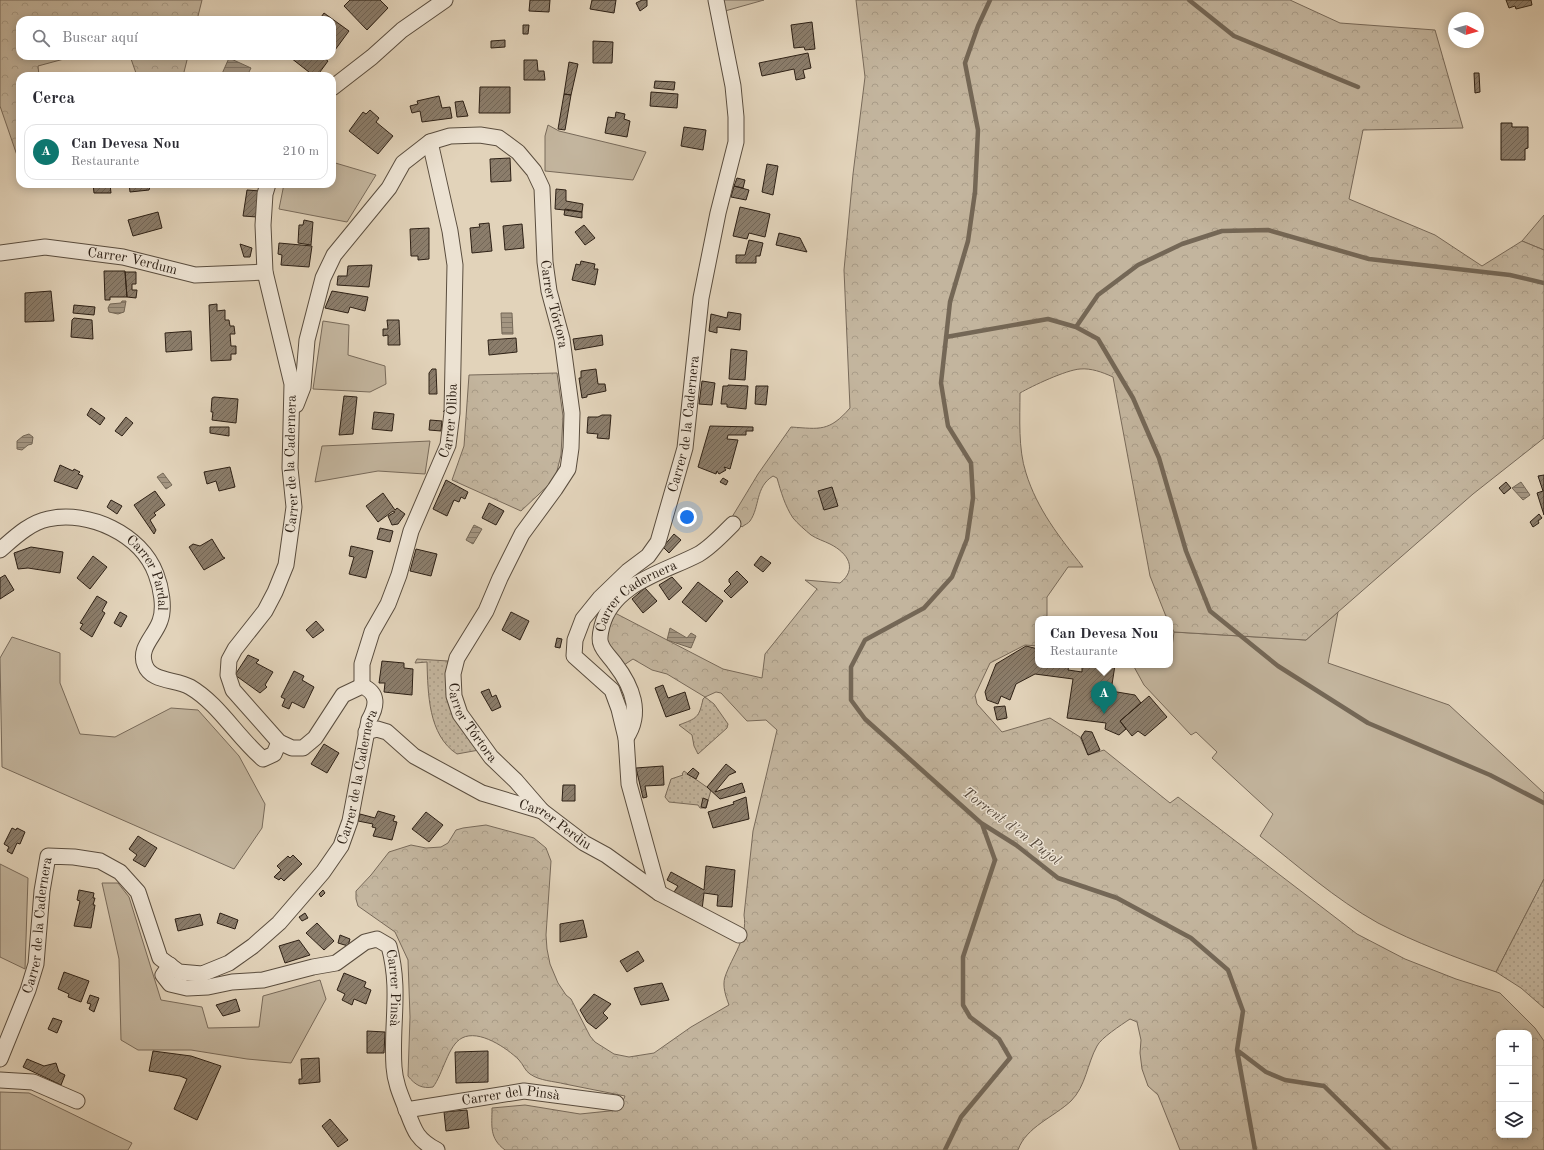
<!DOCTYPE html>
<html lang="es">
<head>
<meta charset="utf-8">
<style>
  :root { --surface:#fff; --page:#f7f7f7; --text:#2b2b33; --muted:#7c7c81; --line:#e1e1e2; --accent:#0f766e }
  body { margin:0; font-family:"Old Standard TT",serif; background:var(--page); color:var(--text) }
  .controls { position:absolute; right:12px; bottom:12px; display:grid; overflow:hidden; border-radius:8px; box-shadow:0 2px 10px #0003 }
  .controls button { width:36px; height:36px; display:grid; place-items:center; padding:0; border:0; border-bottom:1px solid var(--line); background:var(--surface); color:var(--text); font:20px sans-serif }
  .compass { position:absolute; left:1448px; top:12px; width:36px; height:36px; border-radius:50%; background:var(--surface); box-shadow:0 2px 10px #0003; rotate:95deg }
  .you { position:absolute; left:687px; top:517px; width:14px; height:14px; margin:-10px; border:3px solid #fff; border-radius:50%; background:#1a73e8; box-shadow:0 0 0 6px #1a73e833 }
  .badge { display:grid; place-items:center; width:26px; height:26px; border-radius:50%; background:var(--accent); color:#fff; font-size:13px; font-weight:700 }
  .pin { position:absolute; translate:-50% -33px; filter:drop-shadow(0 1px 2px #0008) }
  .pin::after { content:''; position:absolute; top:21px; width:14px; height:12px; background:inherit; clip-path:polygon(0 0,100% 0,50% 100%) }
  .popup { position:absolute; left:1035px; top:616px; width:138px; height:52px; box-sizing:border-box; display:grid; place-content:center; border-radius:8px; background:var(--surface); filter:drop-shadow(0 1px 3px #0005); font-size:13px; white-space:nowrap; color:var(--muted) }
  .popup b { font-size:15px; color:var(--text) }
  .popup::after { content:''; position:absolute; left:50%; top:100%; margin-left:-8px; border:8px solid transparent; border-top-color:var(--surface) }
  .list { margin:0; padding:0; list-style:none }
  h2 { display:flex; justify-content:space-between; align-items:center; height:52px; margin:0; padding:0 16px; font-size:17px }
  h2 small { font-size:13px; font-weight:400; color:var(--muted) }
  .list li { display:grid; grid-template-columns:26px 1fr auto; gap:12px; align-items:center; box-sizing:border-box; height:56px; margin:0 8px 8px; padding:0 8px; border:1px solid var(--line); border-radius:12px }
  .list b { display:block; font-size:15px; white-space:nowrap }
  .list p { margin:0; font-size:13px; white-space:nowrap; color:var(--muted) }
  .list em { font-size:13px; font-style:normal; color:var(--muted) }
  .icon { flex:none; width:22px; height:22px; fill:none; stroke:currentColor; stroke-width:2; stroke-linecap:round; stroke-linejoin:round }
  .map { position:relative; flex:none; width:1544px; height:1150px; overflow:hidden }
  .search { position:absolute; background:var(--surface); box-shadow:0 2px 10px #0003; left:16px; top:16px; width:320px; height:44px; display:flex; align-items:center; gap:10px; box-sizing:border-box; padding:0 14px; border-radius:12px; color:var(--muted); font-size:15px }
  .panel { position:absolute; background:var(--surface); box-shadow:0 2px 10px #0003; left:16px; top:72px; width:320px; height:116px; border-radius:12px }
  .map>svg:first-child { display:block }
  .green { fill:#c3b59e; stroke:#786a5a }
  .forest { fill:url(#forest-crowns); stroke:#786a5a; fill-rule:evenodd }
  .garden { fill:url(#garden-dots); stroke:#786a5a }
  .water { fill:url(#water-rules); stroke:#746756 }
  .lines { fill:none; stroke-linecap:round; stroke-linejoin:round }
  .stream { stroke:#746756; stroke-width:4.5 }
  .building { fill:url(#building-hatch); stroke:#2d2015 }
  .minor-casing { stroke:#5a4d3e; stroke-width:17 }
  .minor { stroke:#ece2d2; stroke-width:15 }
  .labels { text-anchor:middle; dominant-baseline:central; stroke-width:3; stroke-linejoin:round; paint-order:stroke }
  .street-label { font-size:14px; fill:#2d2015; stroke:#ece2d2 }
  .water-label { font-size:15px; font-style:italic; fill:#57493b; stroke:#ece2d2 }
</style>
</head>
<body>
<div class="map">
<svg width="1544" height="1150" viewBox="0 0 1544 1150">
  <defs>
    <pattern id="forest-crowns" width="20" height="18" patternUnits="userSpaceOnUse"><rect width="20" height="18" fill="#c3b59e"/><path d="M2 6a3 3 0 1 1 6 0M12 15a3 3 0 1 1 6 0" fill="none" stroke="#a89b87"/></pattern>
    <pattern id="garden-dots" width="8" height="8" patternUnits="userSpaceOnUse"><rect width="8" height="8" fill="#c3b59e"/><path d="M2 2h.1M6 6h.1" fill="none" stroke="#a89b87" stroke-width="1.8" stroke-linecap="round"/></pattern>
    <pattern id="water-rules" width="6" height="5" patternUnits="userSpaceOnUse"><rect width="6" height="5" fill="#a49682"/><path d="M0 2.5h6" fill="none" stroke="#867a69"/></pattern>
    <pattern id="building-hatch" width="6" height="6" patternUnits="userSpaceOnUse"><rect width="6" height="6" fill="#8b7d6b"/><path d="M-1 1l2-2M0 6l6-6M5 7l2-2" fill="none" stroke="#726657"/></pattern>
  </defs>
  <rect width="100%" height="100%" fill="#e2d3ba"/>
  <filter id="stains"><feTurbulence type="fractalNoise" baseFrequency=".005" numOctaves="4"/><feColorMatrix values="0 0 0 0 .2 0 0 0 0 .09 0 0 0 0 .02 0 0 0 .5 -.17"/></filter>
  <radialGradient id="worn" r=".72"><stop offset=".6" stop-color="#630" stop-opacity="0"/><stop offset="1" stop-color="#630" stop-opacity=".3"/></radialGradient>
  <path class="green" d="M722,0H764L725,11Z
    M548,125L559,131L646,152L633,180L545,171V136Z
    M332,162L376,175L347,222L279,209L284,184H332Z
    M1544,215V250L1522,241Z
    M323,321L349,325L348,355L385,366L386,384L370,392L313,389Z
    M430,441L425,474L378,471L315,482L322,446Z
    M1338,612L1328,663L1449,705L1544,793V879L1496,972C1455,957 1416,943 1378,923C1335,899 1298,866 1260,836L1273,814L1212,758L1217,752L1196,732L1191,735L1144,685L1133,665H1170C1170,654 1173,643 1174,632L1306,640Z
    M12,637L60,653V683L80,734L115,737L171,708L198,710L239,756L265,804L262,828L234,869L2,767L0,658Z
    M0,864L28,878L25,969L0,957Z
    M102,883H118L129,897L161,1000L202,1007L208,1028L259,1027L263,996L320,980L326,999L291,1063L247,1059L191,1050H138L121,1040L119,959Z
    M0,1092L29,1093L132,1143L128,1150H0Z"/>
  <path class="forest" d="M0,0H202L197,20H20V56H75L38,66L39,76H20V164L0,106Z
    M856,0H1290L1340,23L1435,30L1463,128L1363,130L1349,199L1435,235L1482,266L1522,241L1544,250V438L1473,494L1306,640L1174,632L1170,624V619H1167L1150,576L1113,377C1102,372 1091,368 1080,369C1066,370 1032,386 1020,393C1020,418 1018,449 1026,473C1037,509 1060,538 1083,567H1068L1047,597V619H1038V646L1025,645L990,663L975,695L977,704L1002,732L1050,718L1080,737L1088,755L1104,750L1170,803L1178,797L1357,934L1405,959L1456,979L1500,993L1535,1028L1544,1041V1150H1180L1158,1095L1148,1086L1142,1069L1140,1053L1141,1040L1137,1022L1130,1019C1121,1025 1101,1038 1097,1046C1087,1064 1086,1086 1071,1101C1054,1117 1026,1127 1018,1150H505C489,1138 492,1126 492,1108L525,1105L580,1114L619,1110L625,1096C605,1092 585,1088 565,1084C553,1081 540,1081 530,1074C525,1071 523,1064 519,1060C507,1048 479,1029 462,1038C448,1045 443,1074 433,1087C422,1089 415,1085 408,1076L410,1017L408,960L395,932L358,906L356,899V891L371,875L389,852L411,845L426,848L441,847L448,843L456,830L463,828L486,825L534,838L546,848L551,861L546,935L547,949L550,964L558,983L566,995L571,999L590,1036L595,1042L614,1054L629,1057L654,1053L691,1027L729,1005C726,997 722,986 725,977C732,956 748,938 744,915L753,831L777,730L766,720L747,721L721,693L716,692L705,697L667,674L652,670L633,659L624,665L609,645L606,636L615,613L723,669L762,678L765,654L817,589L805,580L840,583C858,569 848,553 830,544C824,541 817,539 811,535C805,530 798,524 793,518C785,506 781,492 777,478L773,476C755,487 760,507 750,521C749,523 744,525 742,527L732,517L758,474L791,427C820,429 829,432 850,408L844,270L853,174L865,77ZM1499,1033H1529V1135H1499Z
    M130,56H188L183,76H137Z
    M557,373L563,416L561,455L555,479L521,511L452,480L464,446L469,375Z"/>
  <path class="garden" d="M417,659L448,661L447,676L479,750L457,754C428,735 428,693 427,662L415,663Z
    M705,697L714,704L728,724L727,728L698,754L694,746L692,735L679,725C697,718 699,718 703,699Z
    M684,771L711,790L706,808H700L698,805L669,802L665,797L671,779L683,775L682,774Z
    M1544,879V1008L1521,988L1496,972Z"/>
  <path class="water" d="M229,58L251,68L247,76H221Z
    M122,301H126L124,312L118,314L109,312L108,308L110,304L121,303Z
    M501,313H512L513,334H502Z
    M29,434L33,437L32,444L28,445L22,450L17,449V441L23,436Z
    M163,473L172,485L166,489L157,477Z
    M1521,482L1530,495L1523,500L1512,488Z
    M474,525L482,529L473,544L466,540Z
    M670,628L687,638L691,633L696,636L691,648L667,640Z"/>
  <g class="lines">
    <path class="stream" d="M990,0L978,26L965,63L978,130L975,192L968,241L950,302L941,383L948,426L971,463L973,498L967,539L952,577L924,608L865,640L851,667V700L865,719L981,823L1016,845L1058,878L1117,898L1191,938L1228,970L1243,1011L1237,1050L1266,1072L1285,1080L1324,1086L1389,1150
      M1189,0L1234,36L1358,87
      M1076,327L1098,295L1138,265L1182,244L1222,231L1268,230L1369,259L1510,275L1544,283
      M946,337L1048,319L1076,327L1098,339L1133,398L1159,458L1186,551L1210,611L1278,666L1368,723L1490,775L1544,803
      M1237,1050L1255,1150
      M945,1150L961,1117L1010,1058L999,1039L970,1017L963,1005V957L995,860L982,824"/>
  </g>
  <path class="building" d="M350,0H380L388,8L367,30L344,6Z
    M530,0H550L549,12L529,11Z
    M592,0H616L614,13L590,9Z
    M642,0H647V6L640,11L636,3Z
    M1506,0H1531L1532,5L1516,9L1515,6L1509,8Z
    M324,13L349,31L335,50L332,48V20H319Z
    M812,22L815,49L805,50L804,47L794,48L791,25Z
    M523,25H529L528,34H523Z
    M505,40V47L491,48V41Z
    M593,41L613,42L612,63H593Z
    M808,53L811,68L803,70L805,78L796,80L794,69L762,76L759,63Z
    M293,56H321L328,61L317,76H314L291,58Z
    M524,60H537L538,71H544L545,80H524Z
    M569,62L578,64L571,95L564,94Z
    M1474,73H1479L1480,92L1475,93Z
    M655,81L675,82L674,90L654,88Z
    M480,87H510V113H479Z
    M651,92L678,94L677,108L650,106Z
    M564,94L571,95L565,130L558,129Z
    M439,96L442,108L450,107L452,118L422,122L420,111L412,113L410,106L418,104L417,101Z
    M463,101L468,116L457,117L455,102Z
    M370,110L379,118L376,122L393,136L378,154L349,131L363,112L366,114Z
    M616,112L625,114L624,119L630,121L627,137L605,133L608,117L615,118Z
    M1501,123H1512V127H1528V148L1525,149V160H1501Z
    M684,127L706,130L703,150L681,146Z
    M510,158L511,181L491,182L490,159Z
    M767,164L778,166L773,195L762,192Z
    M737,178L745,180L743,188L734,186Z
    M68,184H74V187L68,186Z
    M93,184H110L111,193H94Z
    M129,184H151L149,190L130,192Z
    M734,186L749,190L746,200L731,197Z
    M556,189L566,190V201L583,204L582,212L555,209Z
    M247,190L260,191L257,217L243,216Z
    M740,207L770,214L765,237L749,233L747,239L733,236Z
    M565,209L582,212V218L564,215Z
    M158,212L162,228L133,236L128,220Z
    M304,220L313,222L311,245L298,243L299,225H303Z
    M489,223L492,251L472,253L470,228L480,227L479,224Z
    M522,224L524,248L505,250L503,226Z
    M584,225L595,238L585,245L575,232Z
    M429,228V259L418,260V256H411L410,229Z
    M779,233L800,238L807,252L776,245Z
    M749,240L763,243L760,256H756V263H736V255H745Z
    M279,243L312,246L309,267L281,265L282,255L278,254Z
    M240,244L252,248L250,257H244Z
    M581,261L595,264L594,269H598L595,285L572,280L576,264L580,265Z
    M372,265L369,287L337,285L338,276H347L348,266Z
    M104,271H125L127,297H110V300H105Z
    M125,272H136V284H132V290H137L136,298L127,297Z
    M51,291L54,321L25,322V293Z
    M332,291L368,297L365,311L350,307L348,313L325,308Z
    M217,304V311L225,310V320H229L230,326H234L235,334H230L231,346H236V354H231V360L211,361L209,305Z
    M74,305L95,307L94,315L73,313Z
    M728,312L741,314L740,330L717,327V333L709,331L711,314L727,318Z
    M74,318L92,320L93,339L71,337L72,320Z
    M387,320H399L400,345H388V335L383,336V329H388Z
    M191,331L192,350L166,352L165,333Z
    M602,335L603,345L575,350L573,339Z
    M516,338L517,352L489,355L488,340Z
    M731,349L747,351L745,380L729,379Z
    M432,369H436L437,394H429V373Z
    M596,369L598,384H605L606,391L587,395V397L582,398L579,378H581V371Z
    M702,381L715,383L712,405L699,404Z
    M728,385L748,386L746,409L727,407V404H721L723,386H728Z
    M756,386H768L766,405L755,404Z
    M344,396L357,397L353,434L339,435Z
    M214,397L238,399L236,423L212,420L213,412H211L212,398Z
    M91,408L105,418L100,425L87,415Z
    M374,412L394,414L392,431L372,429Z
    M602,415H611L609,439L597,438L598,434L587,433L588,417H598Z
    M126,417L133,423L122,436L115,431Z
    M430,420L442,421L441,431L429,430Z
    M710,426L753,427V431H746V435H728L727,439L738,440L730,469L724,467L726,470L719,474L717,471L716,474L698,467Z
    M210,427H229V436L210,433Z
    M60,465L73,471L74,469L80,472L78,474L83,476L77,489L54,481Z
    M230,467L235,487L219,491L216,481L207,484L204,472Z
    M1544,475V515L1537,493L1543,491L1538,476Z
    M723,478L728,481L726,485L720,482Z
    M446,480L468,492L465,499L461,497L459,502L454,500L447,516L433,509Z
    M1506,482L1511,488L1504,494L1499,488Z
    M832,487L838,506L824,510L818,491Z
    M155,491L165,505L154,513L156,515L150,520L156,530L154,534L134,505Z
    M383,493L395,510L397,508L405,514L398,524L392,525L388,516L395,512L393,511L378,522L366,506Z
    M111,500L122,506L117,514L107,507Z
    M489,503L504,511L496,525L482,518Z
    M1539,514L1542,518L1538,521L1539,523L1533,527L1530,522Z
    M380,528L393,531L390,542L377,539Z
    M674,534L681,540L669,553L663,547Z
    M212,539L223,557L225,558L204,570L189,547L193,544L200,546Z
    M351,546L373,551L366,578L349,574L354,557L349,556Z
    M31,547L63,552L60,573L28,568L18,569L14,553Z
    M416,549L437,554L431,576L410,571Z
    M93,556L107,567L90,589L77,578Z
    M761,556L771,563L763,572L754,565Z
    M737,571L748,582L731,598L724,591L731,584L729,582V579Z
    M5,575L14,590L0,599V578Z
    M672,577L682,588L669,600L659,585Z
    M698,582L723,601L706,622L682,602Z
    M645,588L657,601L643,613L632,599Z
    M97,596L107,602L102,611L105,613L92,637L80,629L83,624L80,623Z
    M120,612L127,616L121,627L114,623Z
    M511,612L529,621L520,640L502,630Z
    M316,621L324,630L313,638L306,630Z
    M557,638L562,639L560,648L555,647Z
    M1026,646L1038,649V665H1069L1068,670L1082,672V665H1115L1111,691L1135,695L1141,703L1120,721L1126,729L1119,735L1105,729L1106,723L1067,718L1073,679L1035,674L1016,684L1010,700L1001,696L998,704L987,700L985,692L996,664Z
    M248,655L259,660L256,663L273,672L265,685L267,687L260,693L235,675Z
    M382,661L404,663V668L413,669L412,695L384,692L385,683H379Z
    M294,671L304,676L302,680L314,687L304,708L292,702L289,709L282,706L285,699L281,697Z
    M663,685L668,698L685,692L690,709L666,717L655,688Z
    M489,689L492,697L496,695L501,707L492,711L481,692Z
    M1149,696L1167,717L1145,736L1138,731L1132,736L1120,721Z
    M1005,706L1007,718L997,720L994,707Z
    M1085,731L1092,732L1100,750L1088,755L1081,737Z
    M324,744L339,753L327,773L311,764Z
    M726,764L736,772L729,775L715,792L742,783L745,792L720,799L707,787Z
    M663,766L664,785L645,786L647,797L643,798L636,768Z
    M693,768L699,773L696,779L687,774Z
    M563,785H575V801H562Z
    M746,797L749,819L713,828L708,812L734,804L733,802Z
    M703,798L708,800L706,808L701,807Z
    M378,811L395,816L393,821L397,822L392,840L373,836L376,828L372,827L373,824L358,821L360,814L375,818Z
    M426,812L443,825L429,842L412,829Z
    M12,828L16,830L17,828L25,832L20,844L17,843L12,854L7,851L9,847L4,844Z
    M138,836L157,848L145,867L133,860L137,855L129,849Z
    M293,855L302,864L284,881L281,878L279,880L274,877L281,870L277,866L288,856L290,858Z
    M706,866L735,870L732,907L717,906L718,895L704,893L702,910L674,892L678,886L667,880L671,872L704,890Z
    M79,890L94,893L93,898H95L93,905H95L91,928L74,926L80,901L77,900Z
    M323,890L325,893L321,897L319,894Z
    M220,913L238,920L235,929L217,923Z
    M305,913L308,918L302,921L299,917Z
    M200,914L203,925L178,931L175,919Z
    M583,920L587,937L560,942V924Z
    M317,923L334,941L324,950L306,933Z
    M340,935L350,939L348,946L338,943Z
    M299,940L310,955L285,963L279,946Z
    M638,951L644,961L627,972L620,961Z
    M64,972L89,981L81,1002L68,997L69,994L58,989Z
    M344,973L366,982L364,987L371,990L366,1004L354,999L352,1005L342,1000L345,994L337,990Z
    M662,983L669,1000L641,1005L634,988Z
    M594,994L611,1004L603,1013L608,1018L596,1029L587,1022L580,1010Z
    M90,995L99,998L94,1012L89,1009L91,1004L87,1003Z
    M236,999L240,1011L223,1016L216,1005Z
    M53,1018L62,1021L57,1033L48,1029Z
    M367,1031L385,1032L384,1053H367Z
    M153,1051L191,1056L221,1066L197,1120L174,1109L187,1079L180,1076L149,1071Z
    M488,1051V1082L456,1083L455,1052Z
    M319,1058L320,1082L299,1084V1079H302L301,1059Z
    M27,1059L44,1066L56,1063L59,1072L65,1075L61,1085L23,1067Z
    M467,1110L469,1128L446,1131L444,1112Z
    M330,1119L348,1140L338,1147L322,1126Z"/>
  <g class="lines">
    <defs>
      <g id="minor">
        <path d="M332,88L372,57L402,30L445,0"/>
        <path id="s1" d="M0,253L45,247L123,257L195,275L265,272"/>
        <path id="s2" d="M296,405L303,387L307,340L323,278L334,255L389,188L403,163L430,142L450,136L480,135L499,138L518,152L534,171L542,188L545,262L549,291L562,339L572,413L571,448L568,469L555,489L522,534L500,578L486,611L457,658L453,674L454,696L460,714L491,757L516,781L542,811"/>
        <path id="s3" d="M0,550C14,538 29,523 48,519C89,510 141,534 156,574C161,587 165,608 160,621C155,636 138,648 145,665C151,682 176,679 190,687C219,704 237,737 263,759L274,754L279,742"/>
        <path id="s4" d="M362,686V664L372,632L388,604L399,575L411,531L448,445L452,413L455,265L450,231L430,142"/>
        <path id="s5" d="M366,732L377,729L387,732L414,756L482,793L542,811L584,843L606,855L659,893L739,935"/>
        <path id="s6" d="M626,738C643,713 632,686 615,664C611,658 603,651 601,644C599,640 601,630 602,626C613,583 665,572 699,554C711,547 723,534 733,524"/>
        <path id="s7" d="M659,893L629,784L626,738L619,709L612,690L574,656L575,640L583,619L600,598L628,571L648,556L658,542L685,448L701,298L718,213L736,142V117L733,86L716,0"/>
        <path id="s8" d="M170,965L163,975L170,984L187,988L208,987L232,982L263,980L313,967L336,963L365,942L377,939L389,946C401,990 391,1024 394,1067C395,1083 401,1096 407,1111C414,1130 417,1140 437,1150"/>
        <path id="s9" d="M0,1059L28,990L36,964L42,891L48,856L74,857L100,861L120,872L138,892L160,958L179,972L202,974L229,963L253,946L279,923L323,872L341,846L350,821L369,720C377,706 379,693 362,686L343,695L315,738L303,748H292L279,742L233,690L228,675L229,660L235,649L265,611L275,592L286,565L294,507L290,468L292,384L265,272L263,225L265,194L268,184"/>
        <path d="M0,1080L33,1082L77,1101"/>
        <path id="s10" d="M406,1110L524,1091L616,1103"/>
      </g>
    </defs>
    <use href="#minor" class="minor-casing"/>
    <use href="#minor" class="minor"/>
  </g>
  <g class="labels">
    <g class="street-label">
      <text stroke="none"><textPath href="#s1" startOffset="134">Carrer Verdum</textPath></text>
      <text stroke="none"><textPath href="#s2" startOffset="560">Carrer Tórtora</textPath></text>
      <text stroke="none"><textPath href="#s4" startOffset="282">Carrer Òliba</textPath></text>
      <text stroke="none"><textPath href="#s7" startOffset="528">Carrer de la Cadernera</textPath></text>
      <text stroke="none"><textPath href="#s9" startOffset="1218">Carrer de la Cadernera</textPath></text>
      <text stroke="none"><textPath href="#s3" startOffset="184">Carrer Pardal</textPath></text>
      <text stroke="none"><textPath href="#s6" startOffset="170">Carrer Cadernera</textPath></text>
      <text stroke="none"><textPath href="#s2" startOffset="1017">Carrer Tórtora</textPath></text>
      <text stroke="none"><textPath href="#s9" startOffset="692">Carrer de la Cadernera</textPath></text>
      <text stroke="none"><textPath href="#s5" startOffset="216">Carrer Perdiu</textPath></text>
      <text stroke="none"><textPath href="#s9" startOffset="140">Carrer de la Cadernera</textPath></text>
      <text stroke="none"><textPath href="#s8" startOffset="297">Carrer Pinsà</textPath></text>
      <text stroke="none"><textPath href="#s10" startOffset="106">Carrer del Pinsà</textPath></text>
    </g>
    <g class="water-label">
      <text transform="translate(1011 827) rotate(37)">Torrent d'en Pujol</text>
    </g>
  </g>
  <rect width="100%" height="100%" filter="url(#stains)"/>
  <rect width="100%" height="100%" fill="url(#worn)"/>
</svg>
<div class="controls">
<button>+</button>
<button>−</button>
<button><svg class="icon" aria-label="layers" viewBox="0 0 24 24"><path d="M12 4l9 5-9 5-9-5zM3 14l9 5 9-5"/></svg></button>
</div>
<svg class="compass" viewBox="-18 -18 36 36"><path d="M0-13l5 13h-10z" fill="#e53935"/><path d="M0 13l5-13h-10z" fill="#7c7c81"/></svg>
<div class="you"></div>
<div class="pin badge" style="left:1104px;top:714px">A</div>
<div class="popup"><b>Can Devesa Nou</b>Restaurante</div>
<div class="search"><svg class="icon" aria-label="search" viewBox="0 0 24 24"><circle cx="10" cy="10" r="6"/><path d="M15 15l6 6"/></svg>Buscar aquí</div>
<section class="panel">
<h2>Cerca<small></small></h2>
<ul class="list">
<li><span class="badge">A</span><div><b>Can Devesa Nou</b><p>Restaurante</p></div><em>210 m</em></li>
</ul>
</section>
</div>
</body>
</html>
